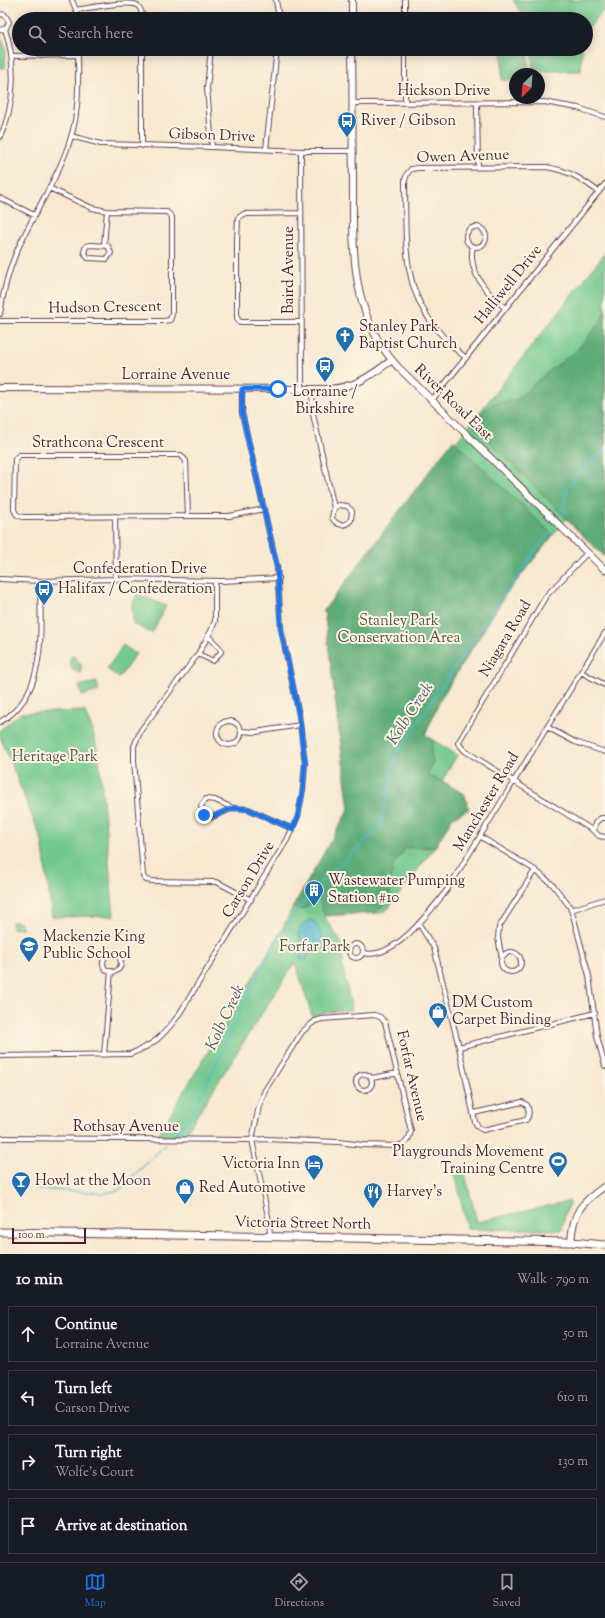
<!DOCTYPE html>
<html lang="en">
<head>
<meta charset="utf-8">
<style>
  :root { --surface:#171b24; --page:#242831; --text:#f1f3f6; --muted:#9ea1a6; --line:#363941; --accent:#1a73e8 }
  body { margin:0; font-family:"Sorts Mill Goudy",serif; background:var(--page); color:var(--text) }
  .compass { position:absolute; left:509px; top:68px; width:36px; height:36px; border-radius:50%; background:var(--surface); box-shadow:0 2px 10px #0003; rotate:205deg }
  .scale { position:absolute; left:12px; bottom:10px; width:74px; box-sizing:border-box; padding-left:4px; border:2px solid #4a1f2b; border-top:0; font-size:11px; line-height:14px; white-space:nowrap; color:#4a1f2b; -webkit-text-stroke:3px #fcf5e5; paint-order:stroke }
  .stop { position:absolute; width:12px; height:12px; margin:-9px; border:3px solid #1a73e8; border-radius:50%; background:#fff }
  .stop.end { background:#1a73e8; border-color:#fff; box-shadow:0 1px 4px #0008 }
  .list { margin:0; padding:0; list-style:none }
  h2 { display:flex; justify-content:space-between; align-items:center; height:52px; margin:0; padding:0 16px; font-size:17px }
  h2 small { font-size:13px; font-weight:400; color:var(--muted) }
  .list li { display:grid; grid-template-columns:26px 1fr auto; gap:12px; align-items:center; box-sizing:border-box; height:56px; margin:0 8px 8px; padding:0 8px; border:1px solid var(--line); border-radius:0px }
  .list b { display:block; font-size:15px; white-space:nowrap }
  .list p { margin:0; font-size:13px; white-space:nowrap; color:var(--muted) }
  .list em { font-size:13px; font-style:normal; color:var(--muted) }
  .icon { flex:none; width:22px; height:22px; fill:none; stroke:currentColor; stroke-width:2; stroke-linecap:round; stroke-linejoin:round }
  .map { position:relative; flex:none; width:605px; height:1254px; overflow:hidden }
  .search { position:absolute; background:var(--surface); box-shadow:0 2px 10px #0003; left:12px; right:12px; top:12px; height:44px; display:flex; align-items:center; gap:10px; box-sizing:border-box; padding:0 14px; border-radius:22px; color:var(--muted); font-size:15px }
  .sheet { height:308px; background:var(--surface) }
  nav { display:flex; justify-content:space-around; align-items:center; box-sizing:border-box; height:56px; border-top:1px solid var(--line); background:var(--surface); font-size:11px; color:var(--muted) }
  nav a { display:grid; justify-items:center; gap:2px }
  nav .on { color:var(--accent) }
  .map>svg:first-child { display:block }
  .green { fill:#72c88d; stroke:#5e745c }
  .forest { fill:#5dac78; stroke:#546652 }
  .water { fill:#4eb7cc; stroke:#4c6b7c }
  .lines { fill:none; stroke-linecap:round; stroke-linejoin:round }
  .stream { stroke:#4eb7cc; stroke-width:1.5 }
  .street-casing { stroke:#643d44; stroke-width:6 }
  .secondary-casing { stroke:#643d44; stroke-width:8 }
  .primary-casing { stroke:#643d44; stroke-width:9 }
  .street { stroke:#fff; stroke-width:4 }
  .secondary { stroke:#fff; stroke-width:6 }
  .primary { stroke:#fff; stroke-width:7 }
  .route { stroke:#1a73e8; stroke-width:5 }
  .labels { text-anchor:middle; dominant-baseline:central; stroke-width:4; stroke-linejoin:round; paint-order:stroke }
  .street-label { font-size:15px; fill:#4a1f2b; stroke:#fcf5e5 }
  .poi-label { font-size:15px; fill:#4a1f2b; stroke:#fcf5e5; text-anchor:start }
  .park-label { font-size:15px; fill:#565248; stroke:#fcf5e5 }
  .water-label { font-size:16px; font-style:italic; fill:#4b5463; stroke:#fcf5e5 }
</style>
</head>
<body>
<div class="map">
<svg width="605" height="1254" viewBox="0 0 605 1254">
  <rect width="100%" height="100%" fill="#fcf5e5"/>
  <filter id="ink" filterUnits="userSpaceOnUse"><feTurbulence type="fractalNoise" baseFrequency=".025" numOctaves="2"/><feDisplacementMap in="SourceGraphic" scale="8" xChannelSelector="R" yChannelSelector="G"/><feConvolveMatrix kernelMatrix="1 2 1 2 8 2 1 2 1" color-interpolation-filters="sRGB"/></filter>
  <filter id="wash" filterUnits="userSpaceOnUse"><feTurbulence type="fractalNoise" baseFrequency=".012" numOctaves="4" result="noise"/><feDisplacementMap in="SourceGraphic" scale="16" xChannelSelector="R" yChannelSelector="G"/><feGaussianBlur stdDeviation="0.9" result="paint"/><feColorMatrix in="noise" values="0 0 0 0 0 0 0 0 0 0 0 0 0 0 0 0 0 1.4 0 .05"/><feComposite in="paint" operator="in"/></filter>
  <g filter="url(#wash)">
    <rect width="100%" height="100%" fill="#f8e8d0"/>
    <path class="green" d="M513,0H605V8L586,32V19H525Z
      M0,35L6,50L5,68H0Z
      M502,49H528V74H515V80H502Z
      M532,49H582L581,71H533Z
      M605,253V557L566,519L506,594L441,698L425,735L457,755L442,781L465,795L435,847L387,910L380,913L324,916L343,945L341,953L344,962L342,964L352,1010L330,1012L312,1016L295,962L183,1137L157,1136L280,933L293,907L349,809L324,610Z
      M137,594L166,606L152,633L133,624L132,606Z
      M123,645L136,654L119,678L107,669Z
      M72,654L81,664V673L73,670L69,663Z
      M97,682L99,691L82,696L79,686Z
      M84,711L92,728L99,756L114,916L52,917L42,841L0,736V730L21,713Z
      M12,922H20L23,928L12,929Z
      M464,1170L477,1222L569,1201L570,1204L565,1214L562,1230L467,1229L455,1173Z"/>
    <path class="forest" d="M605,311V557L474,426L478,416L494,403L516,400L549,371L577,350L599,324Z
      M453,440L553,535L506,594L441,698L425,734L433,741L431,752L433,762L427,776L442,781L465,795L469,809L453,817L435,847L406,848L393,865L389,901L374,913L324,915L319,898L302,910L293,907L349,809L324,610Z"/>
    <path class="water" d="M310,920L314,921L316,923L324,941L331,944L335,948L332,950L323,945L319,949L310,951L306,960L304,961L300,958L305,948C296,938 297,926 310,920Z"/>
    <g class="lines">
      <path class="stream" d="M568,512L562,510L567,492L566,488L572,483L580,472L605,449
        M299,908L322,881L380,828L397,752L537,548L551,532
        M172,1129H180
        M175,1134L191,1117L265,960L296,911
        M35,1189L106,1193L119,1190L165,1145"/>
    </g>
  </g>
  <g filter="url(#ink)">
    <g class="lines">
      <defs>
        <path id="street" d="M72,0L76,10L77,19
          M276,0L279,19
          M405,0V19
          M76,10C88,8 128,0 137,5C142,9 142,14 142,19
          M0,14L5,15L9,22L6,28L0,30
          M142,49V146
          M211,49L207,88L212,147
          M405,49V103
          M12,56L78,55
          M353,103L544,102L578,108L605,117
          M477,103L478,167
          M71,136L101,144L212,147L301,151H352
          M0,137C16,104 16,62 5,29
          M266,149L277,49
          M301,151L302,389
          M0,198L34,215
          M300,213L244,214L238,218L237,241V318L240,322H301
          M466 237a10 10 0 1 1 20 0a10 10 0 1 1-20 0Z
          M91,245L108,246L111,253L107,259L88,258L84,252L86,246Z
          M104,245L107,211
          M473,246C467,272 487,293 505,308
          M0,314C3,293 8,272 16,253C33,213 59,178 71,137C80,108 78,79 78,49
          M0,321H164L170,320L172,314V217L167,212L107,211L92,208L49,188
          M466,358C400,305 406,258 405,180L407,174L411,169L418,168L546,167C570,171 580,178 599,192
          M312,389L313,414L334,508L332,518C337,526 345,527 351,520L352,511L347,506L339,505L334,508
          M432,400L605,184
          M115,516L116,579
          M188,516L23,517L17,515L14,510L15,459L19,455H181L186,461L188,516H230L264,509
          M587,553L546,596L458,743L465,751L594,831L599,836L605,837
          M0,579L40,581L116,579L222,581L279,578
          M215,581V621L211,631L198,654L141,730L134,746V760L143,876L146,880L152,881L217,882L251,900
          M198,654L213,661L221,652L220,648L208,636
          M581,672L605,685
          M217 733a12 12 0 1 1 24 0a12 12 0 1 1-24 0Z
          M0,722C49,694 40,628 40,581
          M547,727L575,742L605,752
          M241,731L256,732L300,725
          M233,808L210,818L204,815L201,806L206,799L215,800L233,808L248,809L293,829
          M594,831L595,823L601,818H605
          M481,837L535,870L553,885L570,907L574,919L589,976L597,1036L605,1066
          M571,910L605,899
          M419,924L434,948L459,1047L475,1122L478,1127L483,1130L526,1120C530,1115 529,1111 527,1105L522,1102L474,1113
          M349 951a7 7 0 1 1 14 0a7 7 0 1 1-14 0Z
          M501 962a10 10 0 1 1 20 0a10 10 0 1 1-20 0Z
          M363,953C395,960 429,912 447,890L605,633
          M103 963a9 9 0 1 1 18 0a9 9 0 1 1-18 0Z
          M502,959L498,938L499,927L535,870
          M459,1047L595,1013
          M104,1055L111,971
          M0,1056L130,1054C154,1045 163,1036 178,1016L287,840L298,816L303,789L305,763L299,715L281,629L277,567L242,413V389
          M356 1082a8 8 0 1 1 16 0a8 8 0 1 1-16 0Z
          M372,1078L398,1073
          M0,1138L252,1140L265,1139L338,1142L363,1145L398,1146L405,1143L409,1138L411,1131L385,1022L380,1017L374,1015L322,1019L315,1021L302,1032L265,1090L259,1106L252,1140L269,1221L270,1236"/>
        <path id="secondary" d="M352,0V19
          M352,49C353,93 352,136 353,180C353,247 349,314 398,367L605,570
          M0,388L330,389C358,386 370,376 392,360
          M571,1242C573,1211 581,1203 605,1186"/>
        <path id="primary" d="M0,1232L571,1242L605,1245"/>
      </defs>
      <use href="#street" class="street-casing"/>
      <use href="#secondary" class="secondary-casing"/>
      <use href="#primary" class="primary-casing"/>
      <use href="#street" class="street"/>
      <use href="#secondary" class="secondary"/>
      <use href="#primary" class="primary"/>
    </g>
  </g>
  <g class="lines" filter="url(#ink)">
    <path class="route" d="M204,815L210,818L233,808L248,809L293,829L298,816L303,789L305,763L299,715L281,629L277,567L242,413V389H278"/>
  </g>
  <defs>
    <symbol id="bus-pin" viewBox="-11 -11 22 30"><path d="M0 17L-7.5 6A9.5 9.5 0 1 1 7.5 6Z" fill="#1f6fb2" stroke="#fcf5e5"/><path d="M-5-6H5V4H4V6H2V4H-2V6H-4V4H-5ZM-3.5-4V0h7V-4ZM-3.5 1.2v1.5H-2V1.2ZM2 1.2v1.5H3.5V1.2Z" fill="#fff"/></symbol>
    <symbol id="church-pin" viewBox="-11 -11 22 30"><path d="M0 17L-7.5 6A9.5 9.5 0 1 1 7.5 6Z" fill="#1f6fb2" stroke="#fcf5e5"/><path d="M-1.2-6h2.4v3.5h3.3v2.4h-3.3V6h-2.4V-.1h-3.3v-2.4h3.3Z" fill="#fff"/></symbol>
    <symbol id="building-pin" viewBox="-11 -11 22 30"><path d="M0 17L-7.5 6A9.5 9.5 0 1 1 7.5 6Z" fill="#1f6fb2" stroke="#fcf5e5"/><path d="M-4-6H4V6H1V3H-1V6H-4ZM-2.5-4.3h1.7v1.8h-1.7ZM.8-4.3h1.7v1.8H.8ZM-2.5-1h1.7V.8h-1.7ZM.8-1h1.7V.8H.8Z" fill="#fff"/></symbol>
    <symbol id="school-pin" viewBox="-11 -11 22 30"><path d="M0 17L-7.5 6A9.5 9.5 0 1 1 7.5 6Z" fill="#1f6fb2" stroke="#fcf5e5"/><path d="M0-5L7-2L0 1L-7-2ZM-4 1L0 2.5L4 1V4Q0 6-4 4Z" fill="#fff"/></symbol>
    <symbol id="shop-pin" viewBox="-11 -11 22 30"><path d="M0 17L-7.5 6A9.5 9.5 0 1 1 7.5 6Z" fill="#1f6fb2" stroke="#fcf5e5"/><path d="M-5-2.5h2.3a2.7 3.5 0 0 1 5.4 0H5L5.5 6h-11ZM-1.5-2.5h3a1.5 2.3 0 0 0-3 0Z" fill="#fff"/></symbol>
    <symbol id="stadium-pin" viewBox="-11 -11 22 30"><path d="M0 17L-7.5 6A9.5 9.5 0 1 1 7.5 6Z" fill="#1f6fb2" stroke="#fcf5e5"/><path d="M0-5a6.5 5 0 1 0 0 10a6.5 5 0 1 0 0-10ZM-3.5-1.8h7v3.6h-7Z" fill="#fff"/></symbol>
    <symbol id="hotel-pin" viewBox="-11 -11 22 30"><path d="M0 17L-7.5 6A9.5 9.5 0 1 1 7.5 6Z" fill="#1f6fb2" stroke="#fcf5e5"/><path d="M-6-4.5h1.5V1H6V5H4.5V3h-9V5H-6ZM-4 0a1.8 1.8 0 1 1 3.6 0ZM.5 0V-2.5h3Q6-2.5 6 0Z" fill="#fff"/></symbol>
    <symbol id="bar-pin" viewBox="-11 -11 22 30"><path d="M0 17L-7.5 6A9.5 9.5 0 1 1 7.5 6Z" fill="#1f6fb2" stroke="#fcf5e5"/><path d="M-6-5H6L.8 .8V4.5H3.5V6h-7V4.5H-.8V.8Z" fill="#fff"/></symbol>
    <symbol id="restaurant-pin" viewBox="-11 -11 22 30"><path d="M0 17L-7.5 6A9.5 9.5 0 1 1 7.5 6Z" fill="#1f6fb2" stroke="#fcf5e5"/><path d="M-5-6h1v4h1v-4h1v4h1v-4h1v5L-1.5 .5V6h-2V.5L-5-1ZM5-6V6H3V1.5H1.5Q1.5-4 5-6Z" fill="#fff"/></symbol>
  </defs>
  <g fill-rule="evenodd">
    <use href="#bus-pin" x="336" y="110" width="22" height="30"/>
    <use href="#church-pin" x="334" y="325" width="22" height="30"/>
    <use href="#bus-pin" x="314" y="355" width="22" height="30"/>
    <use href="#bus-pin" x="33" y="578" width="22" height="30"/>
    <use href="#building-pin" x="303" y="879" width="22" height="30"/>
    <use href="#school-pin" x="18" y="935" width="22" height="30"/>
    <use href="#shop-pin" x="427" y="1001" width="22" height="30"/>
    <use href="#stadium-pin" x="547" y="1150" width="22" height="30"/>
    <use href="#hotel-pin" x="303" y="1153" width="22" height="30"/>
    <use href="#bar-pin" x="10" y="1170" width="22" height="30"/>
    <use href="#shop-pin" x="174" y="1177" width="22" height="30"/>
    <use href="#restaurant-pin" x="362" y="1181" width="22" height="30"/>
  </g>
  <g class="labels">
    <g class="street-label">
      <text x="444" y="91">Hickson Drive</text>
      <text transform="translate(212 136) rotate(2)">Gibson Drive</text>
      <text transform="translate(463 157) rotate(-2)">Owen Avenue</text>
      <text transform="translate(289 270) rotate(-90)">Baird Avenue</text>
      <text transform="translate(509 285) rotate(-51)">Halliwell Drive</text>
      <text transform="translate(105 308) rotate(-1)">Hudson Crescent</text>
      <text x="176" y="375">Lorraine Avenue</text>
      <text transform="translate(453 403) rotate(44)">River Road East</text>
      <text x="98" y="443">Strathcona Crescent</text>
      <text x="140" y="569">Confederation Drive</text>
      <text transform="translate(506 639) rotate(-59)">Niagara Road</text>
      <text transform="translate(487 802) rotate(-59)">Manchester Road</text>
      <text transform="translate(249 880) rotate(-59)">Carson Drive</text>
      <text transform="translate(411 1076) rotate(77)">Forfar Avenue</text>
      <text x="126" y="1127">Rothsay Avenue</text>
      <text transform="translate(303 1224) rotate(1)">Victoria Street North</text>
    </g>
    <g class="poi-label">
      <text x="361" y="121">River / Gibson</text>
      <text x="359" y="327">Stanley Park<tspan x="359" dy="17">Baptist Church</tspan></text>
      <text x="325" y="392" text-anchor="middle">Lorraine /<tspan x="325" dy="17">Birkshire</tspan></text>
      <text x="58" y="589">Halifax / Confederation</text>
      <text x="328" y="881">Wastewater Pumping<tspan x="328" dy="17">Station #10</tspan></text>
      <text x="43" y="937">Mackenzie King<tspan x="43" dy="17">Public School</tspan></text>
      <text x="452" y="1003">DM Custom<tspan x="452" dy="17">Carpet Binding</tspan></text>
      <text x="544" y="1152" text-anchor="end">Playgrounds Movement<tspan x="544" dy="17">Training Centre</tspan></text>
      <text x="300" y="1164" text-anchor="end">Victoria Inn</text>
      <text x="35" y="1181">Howl at the Moon</text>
      <text x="199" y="1188">Red Automotive</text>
      <text x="387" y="1192">Harvey's</text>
    </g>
    <g class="park-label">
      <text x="399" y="621">Stanley Park<tspan x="399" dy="17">Conservation Area</tspan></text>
      <text x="55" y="757">Heritage Park</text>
      <text x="315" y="947">Forfar Park</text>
    </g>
    <g class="water-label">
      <text transform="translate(411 714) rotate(-57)">Kolb Creek</text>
      <text transform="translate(226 1018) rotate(-65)">Kolb Creek</text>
    </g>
  </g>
</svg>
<svg class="compass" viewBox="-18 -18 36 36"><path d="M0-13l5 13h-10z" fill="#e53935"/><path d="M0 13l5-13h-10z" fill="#9ea1a6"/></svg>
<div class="scale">100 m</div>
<div class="stop" style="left:278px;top:389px"></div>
<div class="stop end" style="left:204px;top:815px"></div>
<div class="search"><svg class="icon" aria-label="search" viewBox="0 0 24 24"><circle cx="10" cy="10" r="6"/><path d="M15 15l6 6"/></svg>Search here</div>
</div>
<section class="sheet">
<h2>10 min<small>Walk · 790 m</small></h2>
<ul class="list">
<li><svg class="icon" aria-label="ahead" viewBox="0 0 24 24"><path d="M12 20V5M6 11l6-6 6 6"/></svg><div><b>Continue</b><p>Lorraine Avenue</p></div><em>50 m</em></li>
<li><svg class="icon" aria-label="left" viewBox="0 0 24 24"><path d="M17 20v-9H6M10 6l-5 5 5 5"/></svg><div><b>Turn left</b><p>Carson Drive</p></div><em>610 m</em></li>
<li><svg class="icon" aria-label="right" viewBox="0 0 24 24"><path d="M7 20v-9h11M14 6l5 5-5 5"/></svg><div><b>Turn right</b><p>Wolfe's Court</p></div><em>130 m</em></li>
<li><svg class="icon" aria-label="arrive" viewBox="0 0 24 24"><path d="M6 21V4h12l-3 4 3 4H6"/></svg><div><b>Arrive at destination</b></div></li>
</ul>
</section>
<nav>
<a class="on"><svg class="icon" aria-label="map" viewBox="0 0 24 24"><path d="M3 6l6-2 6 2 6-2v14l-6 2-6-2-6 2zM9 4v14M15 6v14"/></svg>Map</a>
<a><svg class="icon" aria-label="directions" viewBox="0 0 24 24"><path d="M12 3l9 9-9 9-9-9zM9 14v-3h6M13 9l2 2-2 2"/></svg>Directions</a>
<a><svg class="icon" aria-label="saved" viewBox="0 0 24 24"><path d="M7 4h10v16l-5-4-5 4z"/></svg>Saved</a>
</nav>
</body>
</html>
